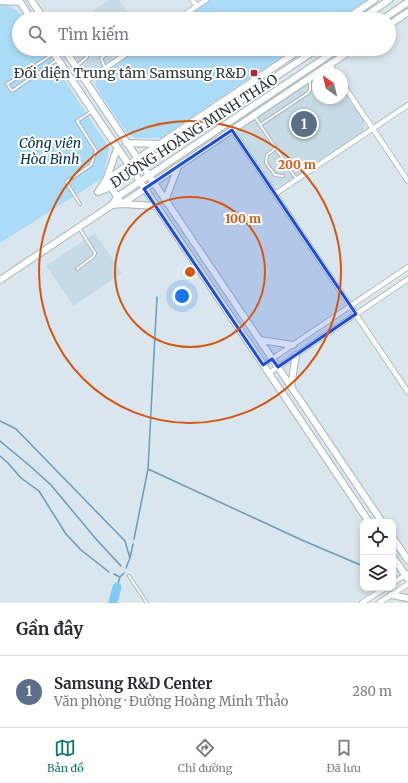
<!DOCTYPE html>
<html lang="vi">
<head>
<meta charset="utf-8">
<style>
  :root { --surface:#fff; --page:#f2f2f3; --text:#2b2b33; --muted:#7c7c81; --line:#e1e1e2; --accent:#0f766e }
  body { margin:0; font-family:Merriweather,serif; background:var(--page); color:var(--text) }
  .controls { position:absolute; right:12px; bottom:12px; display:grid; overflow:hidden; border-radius:8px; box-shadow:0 2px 6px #0003 }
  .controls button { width:36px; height:36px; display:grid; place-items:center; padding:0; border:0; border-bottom:1px solid var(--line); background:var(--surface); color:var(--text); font:20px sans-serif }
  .compass { position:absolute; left:312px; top:68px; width:36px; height:36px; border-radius:50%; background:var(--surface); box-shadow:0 2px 6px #0003; rotate:326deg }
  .you { position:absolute; left:182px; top:296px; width:14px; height:14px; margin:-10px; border:3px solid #fff; border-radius:50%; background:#1a73e8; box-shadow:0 0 0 6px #1a73e833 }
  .badge { display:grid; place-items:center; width:26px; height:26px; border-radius:50%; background:var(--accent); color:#fff; font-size:13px; font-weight:700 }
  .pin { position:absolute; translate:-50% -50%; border:2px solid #fff; box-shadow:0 1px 4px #0006 }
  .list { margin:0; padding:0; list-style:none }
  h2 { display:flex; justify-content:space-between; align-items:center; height:52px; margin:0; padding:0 16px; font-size:17px }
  h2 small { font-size:13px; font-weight:400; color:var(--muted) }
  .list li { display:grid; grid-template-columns:26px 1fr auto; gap:12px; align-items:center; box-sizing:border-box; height:72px; padding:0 16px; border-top:1px solid var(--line) }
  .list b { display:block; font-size:15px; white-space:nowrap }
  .list p { margin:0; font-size:13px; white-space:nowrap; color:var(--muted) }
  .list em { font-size:13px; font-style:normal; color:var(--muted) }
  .icon { flex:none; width:22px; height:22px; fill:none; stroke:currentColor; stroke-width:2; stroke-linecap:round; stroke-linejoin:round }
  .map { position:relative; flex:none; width:408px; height:603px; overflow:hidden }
  .search { position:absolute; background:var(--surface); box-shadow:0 2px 6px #0003; left:12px; right:12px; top:12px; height:44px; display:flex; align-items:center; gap:10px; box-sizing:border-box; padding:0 14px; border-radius:22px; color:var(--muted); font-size:15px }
  .sheet { height:124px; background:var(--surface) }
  nav { display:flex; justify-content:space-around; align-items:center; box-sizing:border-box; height:56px; border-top:1px solid var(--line); background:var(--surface); font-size:11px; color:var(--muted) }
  nav a { display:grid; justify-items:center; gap:2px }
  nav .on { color:var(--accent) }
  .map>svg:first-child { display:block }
  .built { fill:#c7dbe6 }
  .green { fill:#abdbf7 }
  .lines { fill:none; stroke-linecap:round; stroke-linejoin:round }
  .stream { stroke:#659ebd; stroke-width:1.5 }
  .river { stroke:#7bcbf5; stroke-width:9 }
  .lane-casing { stroke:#a8b4bb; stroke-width:4 }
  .street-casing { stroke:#a8b4bb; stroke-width:6 }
  .secondary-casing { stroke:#a8b4bb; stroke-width:8 }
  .lane { stroke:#fff; stroke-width:2 }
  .street { stroke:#fff; stroke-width:4.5 }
  .secondary { stroke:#fff; stroke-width:6 }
  .marked { fill:#1d4ed8; fill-opacity:0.2; stroke:#1d4ed8; stroke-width:3; stroke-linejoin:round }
  .ring { fill:none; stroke:#d65610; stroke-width:2 }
  .poi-dot { fill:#b52338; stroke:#fff; stroke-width:1.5 }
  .labels { text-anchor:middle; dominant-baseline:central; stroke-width:4; stroke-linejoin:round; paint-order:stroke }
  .poi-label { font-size:14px; fill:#313639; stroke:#fff; text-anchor:end }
  .street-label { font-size:14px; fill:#313639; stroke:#fff }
  .park-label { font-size:14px; font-style:italic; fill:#05354b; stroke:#fff }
  .centre { fill:#d65610; stroke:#fff; stroke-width:2 }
  .ring-label { font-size:12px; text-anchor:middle; font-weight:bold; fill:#d65610; stroke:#fff; stroke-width:4; stroke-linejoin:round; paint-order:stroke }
</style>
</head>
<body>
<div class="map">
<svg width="408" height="603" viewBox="0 0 408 603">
  <rect width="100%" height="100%" fill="#d9e6ed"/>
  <path class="built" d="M109,0H119L132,19H81Z
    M70,49H130L94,73L84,71Z
    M318,74V98H342V87L364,120V130L359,134L282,185L278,186L273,185L270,183L239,138V129L240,127Z
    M95,233L122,273L74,306L46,266Z"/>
  <path class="green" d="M210,0H367L338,19H181Z
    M0,5C13,7 17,8 24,19H19V49H44L109,148L103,178L0,243Z
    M137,49H293L161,138H135L126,132L95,86L98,76Z"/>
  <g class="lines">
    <path class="stream" d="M0,421L16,429L125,541L130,558
      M0,441L30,466L51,485L96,539L121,566
      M0,456L8,463L21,478L39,491L66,534L81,550L109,572
      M148,469L304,541L363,566
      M134,539L148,469L157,297
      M126,568L130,558L133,544
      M114,574L120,577
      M117,587L120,577L124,573"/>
    <path class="river" d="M113,603L117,587"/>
    <defs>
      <path id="lane" d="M53,54L7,84L12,91L57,60
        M77,66L87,57L82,49
        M105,68L101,58L115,49
        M255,117L297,180
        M260,125L308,93L310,90V80
        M276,148L267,155L266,163L275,175L283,176
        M80,204L66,182L91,165L96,151L77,121L91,112
        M77,269L94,256L95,253L79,228
        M129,576L147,603"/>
      <path id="street" d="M192,0L197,6
        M178,19L206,0
        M330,65L336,74
        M86,81L134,49
        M342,83L408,181
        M232,130L408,392
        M275,194L408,105
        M263,365L408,267
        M269,373L408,279
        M393,583L408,573
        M362,603L385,588
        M379,603L408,584"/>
      <path id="secondary" d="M19,0L31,19
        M31,0L44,19
        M0,1L20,2
        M346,19L374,0
        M361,19L389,0
        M383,19L408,2
        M389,25L408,12
        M51,49L369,522
        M64,49L382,522
        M126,143L161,144
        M117,149L106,180L122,204L156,206
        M98,192L111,187L317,49
        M98,192L106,180L301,49
        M165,201L178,167
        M112,205L122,204L353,49
        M0,280L112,205L117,197L338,49
        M260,340L293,345
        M291,386L296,355
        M393,538L408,560
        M393,557L408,579
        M391,595L408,598"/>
    </defs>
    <use href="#lane" class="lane-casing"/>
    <use href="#street" class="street-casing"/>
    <use href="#secondary" class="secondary-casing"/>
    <use href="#lane" class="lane"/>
    <use href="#street" class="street"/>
    <use href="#secondary" class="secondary"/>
  </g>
  <path class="marked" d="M232,130L356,314L278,367L272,359L263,365L144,189Z"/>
  <g class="ring">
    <circle cx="190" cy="272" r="75"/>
    <circle cx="190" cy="272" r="151"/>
  </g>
  <rect class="poi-dot" x="250" y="69" width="8" height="8" rx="2"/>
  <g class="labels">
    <g class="poi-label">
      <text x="246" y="73">Đối diện Trung tâm Samsung R&amp;D</text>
    </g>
    <g class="street-label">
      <text transform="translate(194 131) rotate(-33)">ĐƯỜNG HOÀNG MINH THẢO</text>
    </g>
    <g class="park-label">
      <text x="50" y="143">Công viên<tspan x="50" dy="16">Hòa Bình</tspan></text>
    </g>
  </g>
  <circle cx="190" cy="272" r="6" class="centre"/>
  <g class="ring-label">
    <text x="297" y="169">200 m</text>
    <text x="243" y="223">100 m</text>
  </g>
</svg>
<div class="controls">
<button><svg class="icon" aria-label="locate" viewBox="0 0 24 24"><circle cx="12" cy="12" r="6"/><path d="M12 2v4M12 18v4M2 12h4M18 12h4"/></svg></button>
<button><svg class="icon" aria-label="layers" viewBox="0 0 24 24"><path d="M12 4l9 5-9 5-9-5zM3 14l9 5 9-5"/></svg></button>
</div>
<svg class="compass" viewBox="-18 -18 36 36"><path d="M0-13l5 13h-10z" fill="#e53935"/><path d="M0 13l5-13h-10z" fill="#7c7c81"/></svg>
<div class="you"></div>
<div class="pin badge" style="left:304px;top:124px;background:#5c6f8a">1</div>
<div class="search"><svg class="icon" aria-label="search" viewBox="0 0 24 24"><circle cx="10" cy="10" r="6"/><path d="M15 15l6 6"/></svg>Tìm kiếm</div>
</div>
<section class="sheet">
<h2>Gần đây<small></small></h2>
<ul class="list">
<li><span class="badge" style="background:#5c6f8a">1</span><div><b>Samsung R&amp;D Center</b><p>Văn phòng · Đường Hoàng Minh Thảo</p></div><em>280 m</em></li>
</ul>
</section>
<nav>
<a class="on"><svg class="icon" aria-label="map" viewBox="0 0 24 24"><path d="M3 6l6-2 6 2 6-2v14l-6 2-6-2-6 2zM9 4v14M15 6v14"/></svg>Bản đồ</a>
<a><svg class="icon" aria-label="directions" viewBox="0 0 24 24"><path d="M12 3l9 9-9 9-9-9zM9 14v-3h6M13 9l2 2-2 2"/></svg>Chỉ đường</a>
<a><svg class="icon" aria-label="saved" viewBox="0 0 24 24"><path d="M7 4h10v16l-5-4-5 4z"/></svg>Đã lưu</a>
</nav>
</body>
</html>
